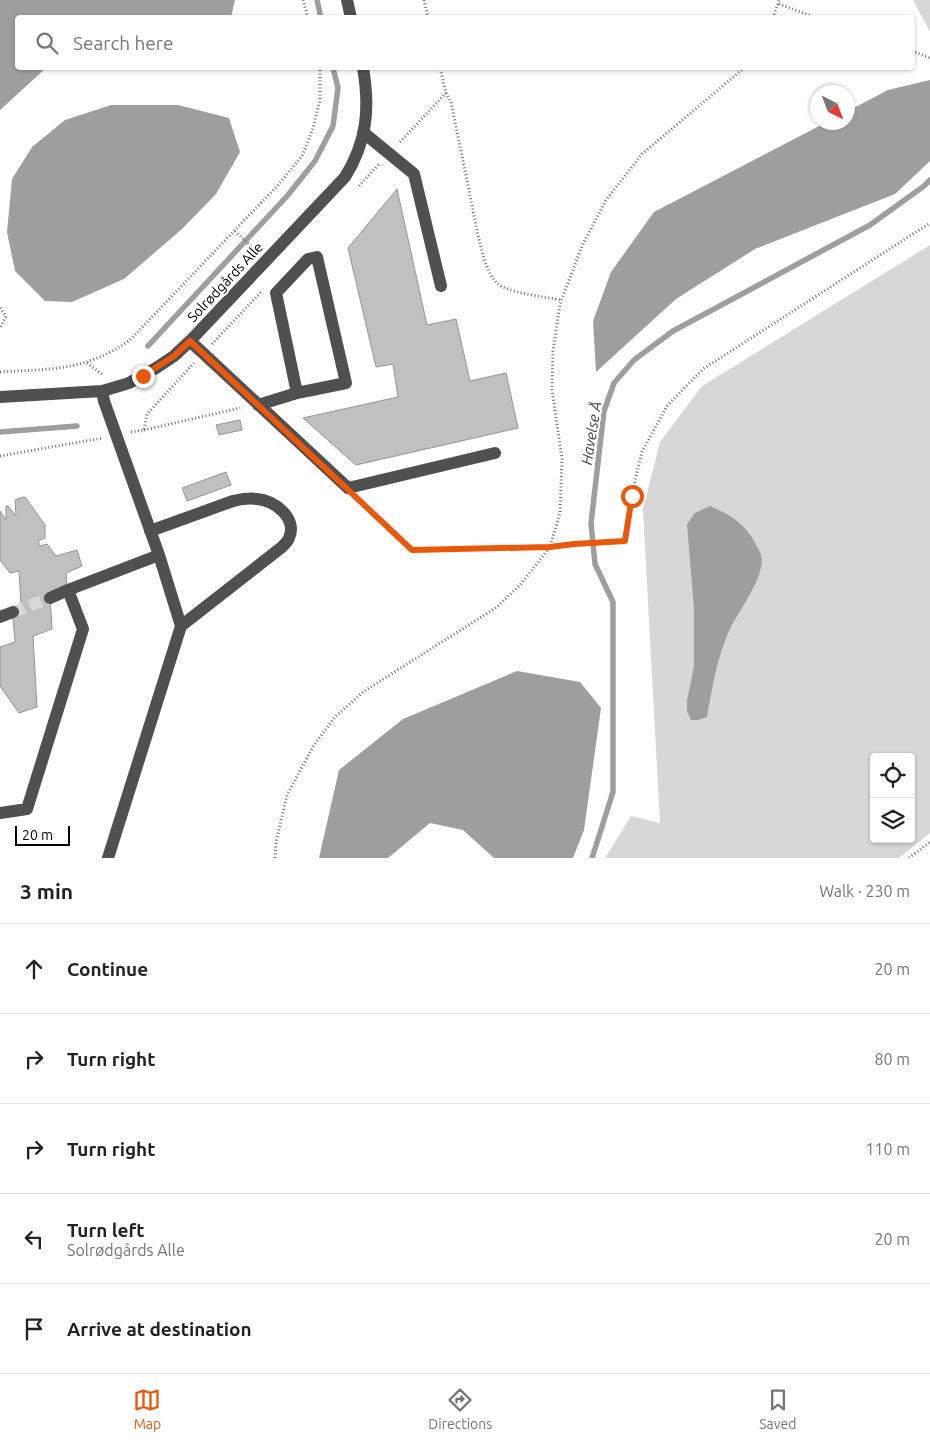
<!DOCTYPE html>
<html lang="en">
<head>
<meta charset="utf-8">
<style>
  :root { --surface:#fff; --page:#f6f6f6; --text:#222; --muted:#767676; --line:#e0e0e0; --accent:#ea580c }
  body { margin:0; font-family:Ubuntu,sans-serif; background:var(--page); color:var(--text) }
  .controls { position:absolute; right:15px; bottom:15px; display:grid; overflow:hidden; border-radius:5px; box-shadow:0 1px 4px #0004 }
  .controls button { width:45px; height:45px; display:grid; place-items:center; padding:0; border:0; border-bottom:1px solid var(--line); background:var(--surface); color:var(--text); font:25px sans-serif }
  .compass { position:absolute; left:810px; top:85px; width:45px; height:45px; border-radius:50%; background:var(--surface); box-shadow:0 1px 4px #0004; rotate:138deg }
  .scale { position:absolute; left:15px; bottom:12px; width:55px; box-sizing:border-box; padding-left:5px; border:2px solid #000; border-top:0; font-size:14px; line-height:18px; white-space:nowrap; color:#000; -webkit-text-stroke:4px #fff; paint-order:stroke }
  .stop { position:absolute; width:15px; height:15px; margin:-11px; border:4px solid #ea580c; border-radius:50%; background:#fff }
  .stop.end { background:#ea580c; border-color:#fff; box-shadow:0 1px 5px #0008 }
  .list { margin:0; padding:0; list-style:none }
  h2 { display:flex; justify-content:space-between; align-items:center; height:65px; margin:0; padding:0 20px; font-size:21px }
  h2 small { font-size:16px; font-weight:400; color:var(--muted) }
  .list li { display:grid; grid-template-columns:32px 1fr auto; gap:15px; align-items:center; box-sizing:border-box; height:90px; padding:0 20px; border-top:1px solid var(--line) }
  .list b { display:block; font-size:19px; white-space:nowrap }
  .list p { margin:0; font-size:16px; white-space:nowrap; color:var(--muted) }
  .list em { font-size:16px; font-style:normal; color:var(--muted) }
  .icon { flex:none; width:28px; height:28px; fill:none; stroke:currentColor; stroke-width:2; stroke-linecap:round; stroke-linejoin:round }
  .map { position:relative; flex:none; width:930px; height:858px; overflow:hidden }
  .search { position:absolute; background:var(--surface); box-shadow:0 1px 4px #0004; left:15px; right:15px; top:15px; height:55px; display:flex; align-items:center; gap:12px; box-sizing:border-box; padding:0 18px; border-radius:5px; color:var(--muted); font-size:19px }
  .sheet { height:515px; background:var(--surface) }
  nav { display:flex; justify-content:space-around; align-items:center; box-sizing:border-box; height:70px; border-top:1px solid var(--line); background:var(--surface); font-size:14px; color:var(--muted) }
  nav a { display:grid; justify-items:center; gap:2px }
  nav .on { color:var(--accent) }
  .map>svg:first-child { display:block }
  .green { fill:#d7d7d7; fill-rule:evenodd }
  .water { fill:#9e9e9e }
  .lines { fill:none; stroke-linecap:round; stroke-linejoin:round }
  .stream { stroke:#9e9e9e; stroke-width:5.5 }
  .building { fill:#c0c0c0; stroke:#949494 }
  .minor-tunnel { stroke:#d9d9d9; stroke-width:12; stroke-dasharray:12 6; stroke-linecap:butt }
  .path { stroke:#727272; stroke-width:3; stroke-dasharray:1 2.5; stroke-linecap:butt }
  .minor { stroke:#505050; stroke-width:12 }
  .route { stroke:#ea580c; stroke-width:6 }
  .labels { text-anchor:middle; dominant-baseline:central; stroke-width:4; stroke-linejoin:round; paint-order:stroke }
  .street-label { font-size:14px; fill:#000; stroke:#fff }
  .water-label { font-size:15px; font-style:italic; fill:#3f3f3f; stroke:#fff }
</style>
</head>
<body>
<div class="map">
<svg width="930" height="858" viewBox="0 0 930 858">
  <rect width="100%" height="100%" fill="#fff"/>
  <path class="green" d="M913,0H930V32Z
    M930,245V833L899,858H605L631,816L660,823L643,509L660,442L702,386ZM874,757H911V839H874Z"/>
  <path class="water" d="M0,0H235L231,17L18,18V68H46L0,110Z
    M930,80V161L895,194L755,249L676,299L596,372L593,321L611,272L654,212L825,123L848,122V111L888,90Z
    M111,105H178L229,118L240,152L216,194L182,229L124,279L72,302L45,301L15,271L7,232L12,179L32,147L65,120Z
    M710,506C730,515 743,522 754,541C756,546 760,550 761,555C767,575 737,613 729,631C717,658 712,688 707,717L698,720H691L687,711V701L694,666V609L687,524L695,513Z
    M517,671L580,682L601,708L584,830L573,858H494L463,830L430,823L388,858H319L339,770L403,719Z"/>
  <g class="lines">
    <path class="stream" d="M317,0L321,18
      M148,346L288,195L315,161L333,126L338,88L333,68
      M0,432L77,426
      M592,858L613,792V602L595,564L591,523L604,411L614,383L634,360L673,331L870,225L924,186L930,180"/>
  </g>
  <path class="building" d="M397,189L427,325L456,319L470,381L506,373L518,428L356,465L303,418L398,397L393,364L376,367L348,248Z
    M240,420L242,430L219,435L216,425Z
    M226,472L231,485L187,501L182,488Z
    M23,497H25L45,525V538L38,541L40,546L47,544L56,556L77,550L82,566L66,573L67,588L50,595L52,629L33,636L37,707L19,713L0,686V647L15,642L12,608L21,604L19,571L10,573L0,560V511L6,520V506H8L16,516L15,500Z"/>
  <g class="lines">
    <path class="minor-tunnel" d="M13,612L50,598"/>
    <path class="path" d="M303,0L308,18
      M424,0L428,18
      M779,4L817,18
      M773,18L779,0
      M912,51L930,58
      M446,93L451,102L479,240C483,254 486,272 497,283C507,293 546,297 561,300
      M400,142L446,93L440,68
      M359,186L380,163
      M235,231L256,251
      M0,308L6,316L0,328
      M212,344L261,292
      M87,363L103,375
      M0,372C51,369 86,371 130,340L278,185L302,156L313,128L320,100V68
      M144,430L240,408
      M131,432L144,430L147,414L194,363
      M0,456L103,438
      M361,501L412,550L550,547L574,544L625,541L631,497L642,452L667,406L703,369L930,223
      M275,858L276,842L287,795L314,745L335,717L363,692L497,607L520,585L550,547L560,513L562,459L552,390L553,351L560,304L582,246L606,200L642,154L744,68
      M909,858L930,842"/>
    <path class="minor" d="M347,0L351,18
      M364,133L414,174L441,286
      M190,341L348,488L495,453
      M0,397L102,391L116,387L129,383L156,368L174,356L190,341L345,177C367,142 370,108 363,68
      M258,405L297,393L346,383L317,257L308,259L276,293L297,393
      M150,531L233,501C241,499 249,498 257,499C274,500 298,518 289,538C288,541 285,544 282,547L181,626L159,555
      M68,590L159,555L104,401L102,391
      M0,617L13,612
      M0,813L27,809L83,629L68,590L50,598
      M108,858L181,626"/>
  </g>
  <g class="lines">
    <path class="route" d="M143,376L174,356L190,341L412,550L550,547L574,544L625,541L632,496"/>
  </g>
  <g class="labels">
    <g class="street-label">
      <text transform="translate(225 282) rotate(-47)">Solrødgårds Alle</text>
    </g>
    <g class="water-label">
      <text transform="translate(591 433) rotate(-81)">Havelse Å</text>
    </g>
  </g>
</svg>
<div class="controls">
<button><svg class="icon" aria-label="locate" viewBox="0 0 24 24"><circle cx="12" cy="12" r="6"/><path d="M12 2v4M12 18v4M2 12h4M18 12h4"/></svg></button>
<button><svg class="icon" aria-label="layers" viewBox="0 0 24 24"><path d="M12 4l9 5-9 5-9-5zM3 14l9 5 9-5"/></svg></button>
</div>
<svg class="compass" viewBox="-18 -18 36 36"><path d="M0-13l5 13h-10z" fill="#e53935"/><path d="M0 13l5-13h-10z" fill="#767676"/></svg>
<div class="scale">20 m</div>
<div class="stop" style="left:632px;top:496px"></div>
<div class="stop end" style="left:143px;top:376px"></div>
<div class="search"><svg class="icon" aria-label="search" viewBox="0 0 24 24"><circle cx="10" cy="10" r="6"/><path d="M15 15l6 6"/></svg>Search here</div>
</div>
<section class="sheet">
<h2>3 min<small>Walk · 230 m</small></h2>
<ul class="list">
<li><svg class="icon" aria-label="ahead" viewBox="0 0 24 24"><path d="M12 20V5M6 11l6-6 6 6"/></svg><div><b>Continue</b></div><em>20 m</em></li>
<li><svg class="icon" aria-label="right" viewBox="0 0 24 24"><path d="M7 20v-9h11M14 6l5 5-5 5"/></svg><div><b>Turn right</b></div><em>80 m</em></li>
<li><svg class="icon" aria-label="right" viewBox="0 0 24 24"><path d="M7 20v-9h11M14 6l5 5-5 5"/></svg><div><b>Turn right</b></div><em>110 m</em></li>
<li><svg class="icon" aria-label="left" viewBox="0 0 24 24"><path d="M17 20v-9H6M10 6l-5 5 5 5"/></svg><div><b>Turn left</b><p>Solrødgårds Alle</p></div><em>20 m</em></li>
<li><svg class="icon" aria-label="arrive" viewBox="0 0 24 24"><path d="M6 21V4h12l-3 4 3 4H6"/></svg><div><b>Arrive at destination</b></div></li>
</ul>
</section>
<nav>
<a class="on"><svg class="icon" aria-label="map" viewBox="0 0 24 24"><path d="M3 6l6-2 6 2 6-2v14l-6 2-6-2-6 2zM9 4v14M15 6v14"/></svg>Map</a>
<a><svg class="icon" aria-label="directions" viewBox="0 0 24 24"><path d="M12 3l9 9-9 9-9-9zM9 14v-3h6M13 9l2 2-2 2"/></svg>Directions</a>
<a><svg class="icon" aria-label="saved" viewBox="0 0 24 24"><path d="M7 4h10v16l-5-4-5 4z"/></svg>Saved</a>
</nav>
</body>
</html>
